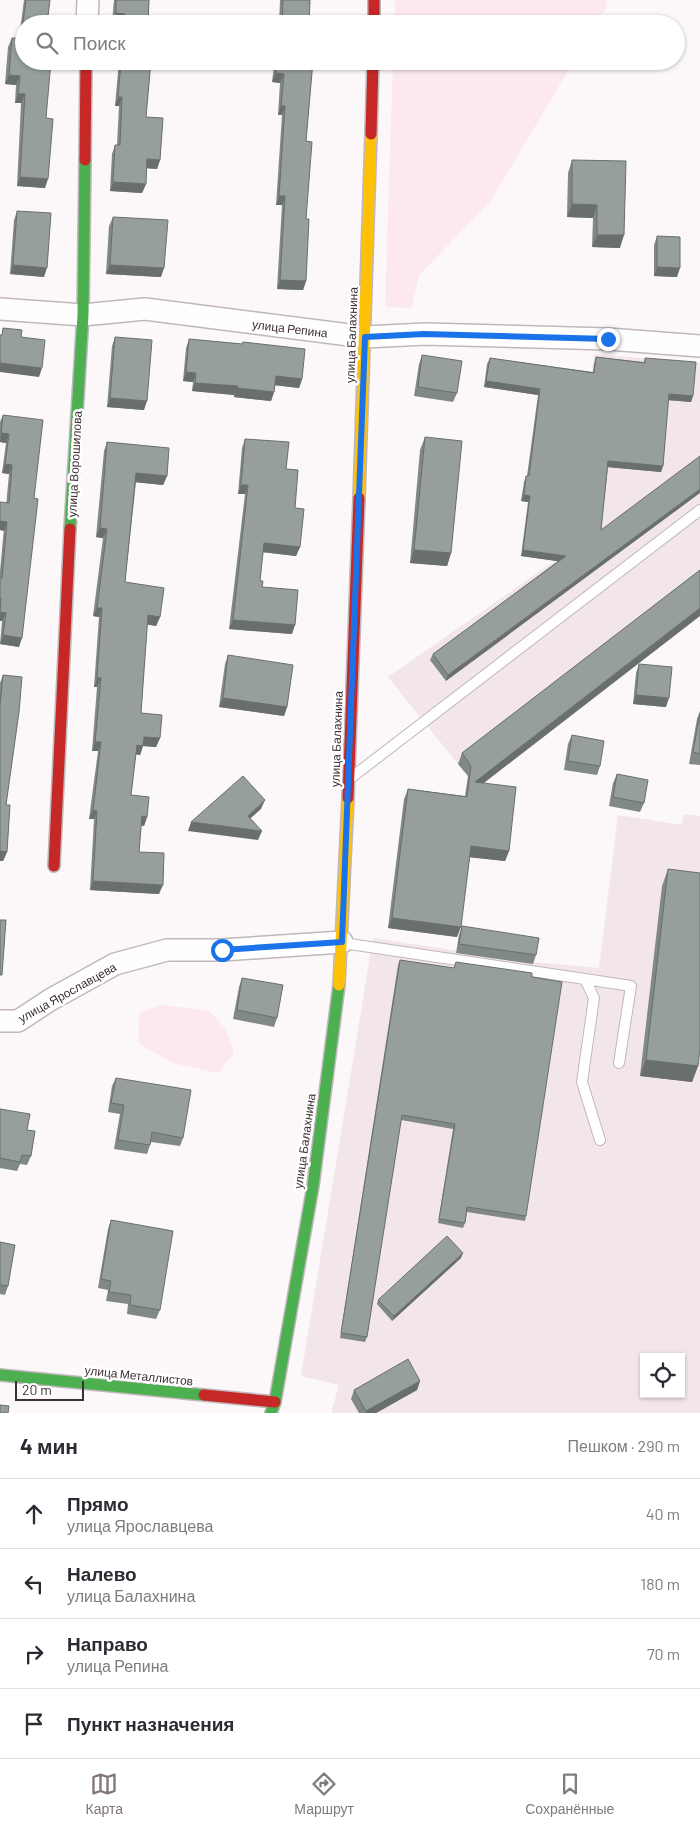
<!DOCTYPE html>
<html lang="ru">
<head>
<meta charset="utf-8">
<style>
  :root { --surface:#fff; --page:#f2f2f3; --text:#2b2b33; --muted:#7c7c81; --line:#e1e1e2; --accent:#81757a }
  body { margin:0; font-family:Barlow,sans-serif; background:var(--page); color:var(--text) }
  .controls { position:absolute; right:15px; bottom:15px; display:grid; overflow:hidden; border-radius:0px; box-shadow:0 1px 4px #0004 }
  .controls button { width:45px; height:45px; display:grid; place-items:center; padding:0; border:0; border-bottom:1px solid var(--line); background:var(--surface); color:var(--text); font:25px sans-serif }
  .scale { position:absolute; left:15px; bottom:12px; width:69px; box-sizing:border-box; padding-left:5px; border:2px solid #3f2f35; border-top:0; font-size:14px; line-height:18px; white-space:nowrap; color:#3f2f35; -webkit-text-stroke:4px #fff; paint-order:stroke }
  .stop { position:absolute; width:15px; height:15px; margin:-11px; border:4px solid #1a73e8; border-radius:50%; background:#fff }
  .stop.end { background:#1a73e8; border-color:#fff; box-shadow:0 1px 5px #0008 }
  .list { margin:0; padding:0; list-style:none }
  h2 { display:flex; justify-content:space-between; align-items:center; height:65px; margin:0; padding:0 20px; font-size:21px }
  h2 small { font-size:16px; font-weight:400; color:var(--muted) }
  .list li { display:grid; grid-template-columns:32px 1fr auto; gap:15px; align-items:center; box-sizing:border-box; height:70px; padding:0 20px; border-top:1px solid var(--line) }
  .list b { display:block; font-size:19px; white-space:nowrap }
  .list p { margin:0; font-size:16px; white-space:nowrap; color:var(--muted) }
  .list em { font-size:16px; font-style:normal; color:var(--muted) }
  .icon { flex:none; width:28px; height:28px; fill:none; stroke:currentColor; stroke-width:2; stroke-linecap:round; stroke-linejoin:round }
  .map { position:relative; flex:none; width:700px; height:1413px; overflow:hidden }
  .search { position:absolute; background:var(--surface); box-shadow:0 1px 4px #0004; left:15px; right:15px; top:15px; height:55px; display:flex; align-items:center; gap:12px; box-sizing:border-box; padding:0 18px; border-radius:28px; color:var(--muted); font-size:19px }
  .sheet { height:345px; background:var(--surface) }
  nav { display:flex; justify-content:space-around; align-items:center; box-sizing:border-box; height:70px; border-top:1px solid var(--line); background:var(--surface); font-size:14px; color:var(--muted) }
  nav a { display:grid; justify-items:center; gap:2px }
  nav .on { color:var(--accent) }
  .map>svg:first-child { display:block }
  .built { fill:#f3e6ea; fill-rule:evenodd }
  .green { fill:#fde8f0 }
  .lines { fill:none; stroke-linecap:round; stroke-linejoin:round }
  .lane-casing { stroke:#c0b7ba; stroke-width:12 }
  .street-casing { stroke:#c0b7ba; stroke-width:24 }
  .fast-casing { stroke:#c0b7ba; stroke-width:14 }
  .slow-casing { stroke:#c0b7ba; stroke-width:14 }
  .jam-casing { stroke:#c0b7ba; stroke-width:14 }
  .lane { stroke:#fffefe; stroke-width:10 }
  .street { stroke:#fffefe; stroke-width:21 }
  .fast { stroke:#4caf50; stroke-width:11 }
  .slow { stroke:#ffc107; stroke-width:11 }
  .jam { stroke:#c62828; stroke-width:11 }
  .wall { fill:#818984 }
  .shaded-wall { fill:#696f6c }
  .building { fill:#969f9a; stroke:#696f6c }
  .route { stroke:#1a73e8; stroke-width:6 }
  .labels { text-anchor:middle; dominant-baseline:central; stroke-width:5; stroke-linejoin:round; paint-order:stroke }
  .street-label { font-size:12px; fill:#3f2f35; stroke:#fff }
</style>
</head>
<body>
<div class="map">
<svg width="700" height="1413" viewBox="0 0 700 1413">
  <rect width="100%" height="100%" fill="#fcf7f9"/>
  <path class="built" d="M594,354L700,363V616L477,788L388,677L573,548Z
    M684,814L700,816V1413H331L339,1385L301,1376L373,938L534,962L599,968L618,815L682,825ZM644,1357H681V1394H644Z"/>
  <path class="green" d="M395,0H605L607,6L596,24H395Z
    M393,61H574L490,202L419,275L412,308L385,307Z
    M162,1005L209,1011L226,1029L234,1053L218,1073L173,1063L140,1044L138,1035L140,1012Z"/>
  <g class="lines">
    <defs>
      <path id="lane" d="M352,777L700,510
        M343,943L585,979L594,998L582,1082L600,1140
        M585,979L631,986L619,1063"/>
      <path id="street" d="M87,24L88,0
        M0,309L83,315L145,309L365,337L425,334L608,339L700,346
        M0,1021H18L50,1000L115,964L167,950H222L342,942"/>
      <path id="fast" d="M70,529L83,315L85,160
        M0,1375L204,1395
        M271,1413L275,1402L313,1186L339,985"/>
      <path id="slow" d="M359,498L371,134
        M339,985L348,798"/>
      <path id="jam" d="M374,0V24
        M371,134L373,61
        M85,160L86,61
        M348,798L359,498
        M54,866L70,529
        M204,1395L275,1402"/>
    </defs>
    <use href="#lane" class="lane-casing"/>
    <use href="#street" class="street-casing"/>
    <use href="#fast" class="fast-casing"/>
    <use href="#slow" class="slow-casing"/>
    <use href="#jam" class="jam-casing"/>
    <use href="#lane" class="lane"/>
    <use href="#street" class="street"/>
    <use href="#fast" class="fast"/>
    <use href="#slow" class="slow"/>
    <use href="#jam" class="jam"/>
  </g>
  <path class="wall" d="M24,0H50L24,24L46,118L45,188L17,186L21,103H15L16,85L5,84L8,47L12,38H19Z
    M114,0H149L148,24H122V23L112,22Z
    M280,0H310L309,24H279Z
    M119,61H151L146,117L160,160L157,169L146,168V184L142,193L110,191L112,154L115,145H117L119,106H115Z
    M275,61H313L306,141V281L303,290L277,289L282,205H276L282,115H278L280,83L272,82L274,65Z
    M572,160L620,248L592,247L593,218L567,217L568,173Z
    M17,211L44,277L10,274L14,220Z
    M113,217L161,277L106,274L109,226Z
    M657,236L677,277L654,276V245Z
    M115,337L144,410L107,407L112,346Z
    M189,339L242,344L243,342L302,379L299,388L275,385L274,392L271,401L234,397V395L192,391L193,382L183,381L186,348Z
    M422,355L457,393L453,402L414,396L419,364Z
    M596,357L644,362L645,358L693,396L691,402L668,400L663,466L661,472L608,467L601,530L446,681L430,660L433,654L558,561L521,556L528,502L521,501L524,482L526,476H527L538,395L484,387L487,364L490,358L593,372L594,364Z
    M3,415L34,498L19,647L0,644L2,621H0V571L9,474L2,473L6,443L0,442V422Z
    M425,437L451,553L447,566L410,563L420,450Z
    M245,439L286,469L295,508L300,547L296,556L263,552L260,581L262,587L292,634L229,629L245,494H238L242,448Z
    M107,442L167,476L163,485L136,482L125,582L160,617L156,626L147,624L141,713L160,738L156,747L143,746L140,755L136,754L131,795L147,817L144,826L141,825L139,852L159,894L90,890L94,819H89L98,751H92L97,687H94L99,617L93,616L103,538L96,537L104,451Z
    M700,570L483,783L509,851L505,861L470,857L457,937L388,928L404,799L408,789L465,796L468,776L458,764L462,753Z
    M228,655L287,707L284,716L219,707L225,664Z
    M639,664L666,707L633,704L636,673Z
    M3,675L7,852L3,861H0V683Z
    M700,711V765L689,764L697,719Z
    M572,735L600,766L597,775L564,770L568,744Z
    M617,774L644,803L640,812L609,806L613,783Z
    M668,869L698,1066L692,1082L640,1076L662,886Z
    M462,926L536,955L533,964L456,953L459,935Z
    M400,960L454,968L456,962L532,977L526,1216L525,1221L467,1212L465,1223L463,1228L438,1223L453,1129L401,1120L367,1337L365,1342L340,1338L398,965Z
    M242,978L277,1018L274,1027L233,1019L239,987Z
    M116,1078L183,1138L180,1146L151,1142L147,1154L114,1149L120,1114L108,1112L112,1086Z
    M0,1109L27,1130L31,1156L27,1165L20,1164L17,1171L0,1168Z
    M111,1220L160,1310L156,1319L127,1314L128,1304L106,1301L108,1290L98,1288L108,1229Z
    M0,1242L8,1286L5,1295L0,1294Z
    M461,1258L392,1321L377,1304L378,1300Z
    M420,1381L417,1390L376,1413H359L351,1399L354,1390Z"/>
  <path class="shaded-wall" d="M116,13L125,14L122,23L112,22Z
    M276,73L284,74L280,83L272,82Z
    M9,75L20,76L16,85L5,84Z
    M18,94H25L21,103H15Z
    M118,97H122L119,106H115Z
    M281,106H285L282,115H278Z
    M147,159L160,160L157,169L144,168Z
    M20,177L48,179L45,188L17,186Z
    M113,182L146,184L142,193L110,191Z
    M279,196H285L282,205H276Z
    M572,204L597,205L593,218L567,217Z
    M597,235H624L620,248L592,247Z
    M13,265L47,268L44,277L10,274Z
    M110,265L164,268L161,277L106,274Z
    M657,267L680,268L677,277L654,276Z
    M280,280L306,281L303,290L277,289Z
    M0,363L42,368L39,377L0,372Z
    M186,372L196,373L193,382L183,381Z
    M276,376L302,379L299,388L273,385Z
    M486,381L540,389L538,395L484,387Z
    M195,383L238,386L234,395L192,391Z
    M237,388L274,392L271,401L234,397Z
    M669,394L693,396L691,402L667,400Z
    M110,398L147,401L144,410L107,407Z
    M1,433L9,434L6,443L0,442Z
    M608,461L663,466L661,472L606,467Z
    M5,464L12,465L9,474L2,473Z
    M136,473L167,476L163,485L133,482Z
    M241,485H248L245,494H238Z
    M700,489V493L446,681L448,675Z
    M524,495L530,496L528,502L521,501Z
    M0,521L7,522L4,531L0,530Z
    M100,528L107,529L103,538L96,537Z
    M264,543L300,547L296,556L261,552Z
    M414,550L451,553L447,566L410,563Z
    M523,550L566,556L563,562L521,556Z
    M97,608H102L99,617L93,616Z
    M700,608V616L471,793L475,782Z
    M0,612L6,613L2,621H0Z
    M148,615L160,617L156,626L144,624Z
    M233,620L295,625L292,634L229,629Z
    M3,635L22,638L19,647L0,644Z
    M97,678H101L97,687H94Z
    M636,695L669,698L666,707L633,704Z
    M223,698L287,707L284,716L219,707Z
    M144,737L160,738L156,747L143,746L140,755L134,754L137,745Z
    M95,742H101L98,751H92Z
    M265,800L261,809L244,824L248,816Z
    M93,810L97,811L94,819H89Z
    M142,816L147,817L144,826L139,825Z
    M191,822L262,831L258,840L188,831Z
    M471,846L509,851L505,861L467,857Z
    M0,851L7,852L3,861H0Z
    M93,881L163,885L159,894L90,890Z
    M392,918L461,927L457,937L388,928Z
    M646,1060L698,1066L692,1082L640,1076Z
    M463,1253L461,1258L392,1321L394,1316Z
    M420,1381L417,1390L376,1413H366V1411Z"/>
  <path class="building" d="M26,0H50L47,24H24V61H51L46,118L53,119L48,179L20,177L25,94H18L20,76L9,75L12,38H21Z
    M116,0H149L148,24H124L125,14L116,13Z
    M283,0H310L309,24H282Z
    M121,61H151L146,117L163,118L160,160L147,159L146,184L113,182L115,145H120L122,97H118Z
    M277,61H313L306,141L312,142L306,219H309L306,281L280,280L285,196H279L285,106H281L284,74L276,73Z
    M572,160L626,161L624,235H597V205L572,204Z
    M17,211L51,213L47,268L13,265Z
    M113,217L168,220L164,268L110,265Z
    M657,236L680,237V268L657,267Z
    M3,328L22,330L21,337L45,340L42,368L0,363V335H2Z
    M115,337L152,340L147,401L110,398Z
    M189,339L242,344L243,342L305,349L302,379L276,376L274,392L237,388L238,386L195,383L196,373L186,372Z
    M422,355L462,361L457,393L418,387Z
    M596,357L645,363V358L696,362L693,396L669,394L663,466L608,461L601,530L700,456V489L448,675L433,654L566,556L523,550L530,496L524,495L526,476H529L540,389L486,381L490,358L594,373Z
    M3,415L43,420L34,498L38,499L22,638L3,635L6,613L0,612L1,599H0V578H2L7,522L0,521V502L9,503L12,465L5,464L9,434L1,433Z
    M425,437L462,441L451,553L414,550Z
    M245,439L289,442L286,469L298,470L295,508L304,509L300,547L264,543L260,581H263L262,587L298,590L295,625L233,620L248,485H241Z
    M107,442L169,448L167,476L136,473L125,582L164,588L160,617L148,615L141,713L162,715L160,738L144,737L143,746L137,745L131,795L149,797L147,817L142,816L139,852L164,853L163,885L93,881L97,811L93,810L101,742H95L101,678H97L102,608H97L107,529L100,528Z
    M700,570V608L475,782L516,787L509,851L471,846L461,927L392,918L408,789L467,797L471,766L462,753Z
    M228,655L293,665L287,707L223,698Z
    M639,664L672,667L669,698L636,695Z
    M3,675L22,677L19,712L6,805H10L7,852L0,851V705Z
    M700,713V754L693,752Z
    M572,735L604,741L600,766L568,761Z
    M617,774L648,780L644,803L613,797Z
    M243,776L265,800L248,816L262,831L191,822Z
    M668,869L700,873V1049L698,1066L646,1060Z
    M0,920H6L2,975H0Z
    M462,926L539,938L536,955L459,944Z
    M400,960L454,968L456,962L532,973V977L562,982L526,1216L467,1207L465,1223L439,1219L455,1124L402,1115L367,1337L341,1333Z
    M242,978L283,985L277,1018L237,1010Z
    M116,1078L191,1090L183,1138L152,1132L150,1145L118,1140L124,1105L111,1103Z
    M0,1109L30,1114L27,1130L35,1131L31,1156L22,1155L20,1162L0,1158Z
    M111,1220L173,1231L160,1310L130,1305L131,1295L109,1292L111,1281L101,1279Z
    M447,1236L463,1253L394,1316L378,1300Z
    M0,1242L15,1245L8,1286L0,1285Z
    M408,1359L420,1381L366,1411L354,1390Z
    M0,1405L9,1406L8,1413H0Z"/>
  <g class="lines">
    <path class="route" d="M222,950L342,942L365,337L424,334L608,339"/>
  </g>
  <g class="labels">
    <g class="street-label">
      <text transform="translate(290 328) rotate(7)">улица Репина</text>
      <text transform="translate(351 335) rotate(-88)">улица Балахнина</text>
      <text transform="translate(74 464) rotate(-87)">улица Ворошилова</text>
      <text transform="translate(336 739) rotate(-88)">улица Балахнина</text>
      <text transform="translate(67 992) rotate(-29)">улица Ярославцева</text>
      <text transform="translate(304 1141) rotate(-82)">улица Балахнина</text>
      <text transform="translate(139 1375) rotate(6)">улица Металлистов</text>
    </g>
  </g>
</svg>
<div class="controls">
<button><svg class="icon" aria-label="locate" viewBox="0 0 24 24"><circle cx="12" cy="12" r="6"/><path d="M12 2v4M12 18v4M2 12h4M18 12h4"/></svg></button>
</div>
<div class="scale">20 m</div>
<div class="stop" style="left:222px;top:950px"></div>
<div class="stop end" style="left:608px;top:339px"></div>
<div class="search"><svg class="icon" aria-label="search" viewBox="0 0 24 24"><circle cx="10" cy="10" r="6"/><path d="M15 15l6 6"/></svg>Поиск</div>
</div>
<section class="sheet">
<h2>4 мин<small>Пешком · 290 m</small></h2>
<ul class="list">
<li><svg class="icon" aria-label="ahead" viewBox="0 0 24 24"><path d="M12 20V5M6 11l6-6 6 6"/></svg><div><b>Прямо</b><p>улица Ярославцева</p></div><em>40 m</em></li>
<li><svg class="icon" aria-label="left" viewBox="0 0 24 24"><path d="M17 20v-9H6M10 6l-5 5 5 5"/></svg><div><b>Налево</b><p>улица Балахнина</p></div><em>180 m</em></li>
<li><svg class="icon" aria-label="right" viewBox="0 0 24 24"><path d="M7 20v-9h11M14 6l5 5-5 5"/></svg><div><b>Направо</b><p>улица Репина</p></div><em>70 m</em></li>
<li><svg class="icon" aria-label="arrive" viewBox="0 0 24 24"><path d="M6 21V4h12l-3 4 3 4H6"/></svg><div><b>Пункт назначения</b></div></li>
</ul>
</section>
<nav>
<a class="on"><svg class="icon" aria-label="map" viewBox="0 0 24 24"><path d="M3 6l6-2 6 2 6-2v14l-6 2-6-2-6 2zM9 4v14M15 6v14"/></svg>Карта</a>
<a><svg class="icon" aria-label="directions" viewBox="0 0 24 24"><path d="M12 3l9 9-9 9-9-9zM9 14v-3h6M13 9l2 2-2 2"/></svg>Маршрут</a>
<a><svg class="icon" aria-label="saved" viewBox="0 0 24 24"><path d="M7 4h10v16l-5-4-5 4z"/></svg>Сохранённые</a>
</nav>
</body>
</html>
